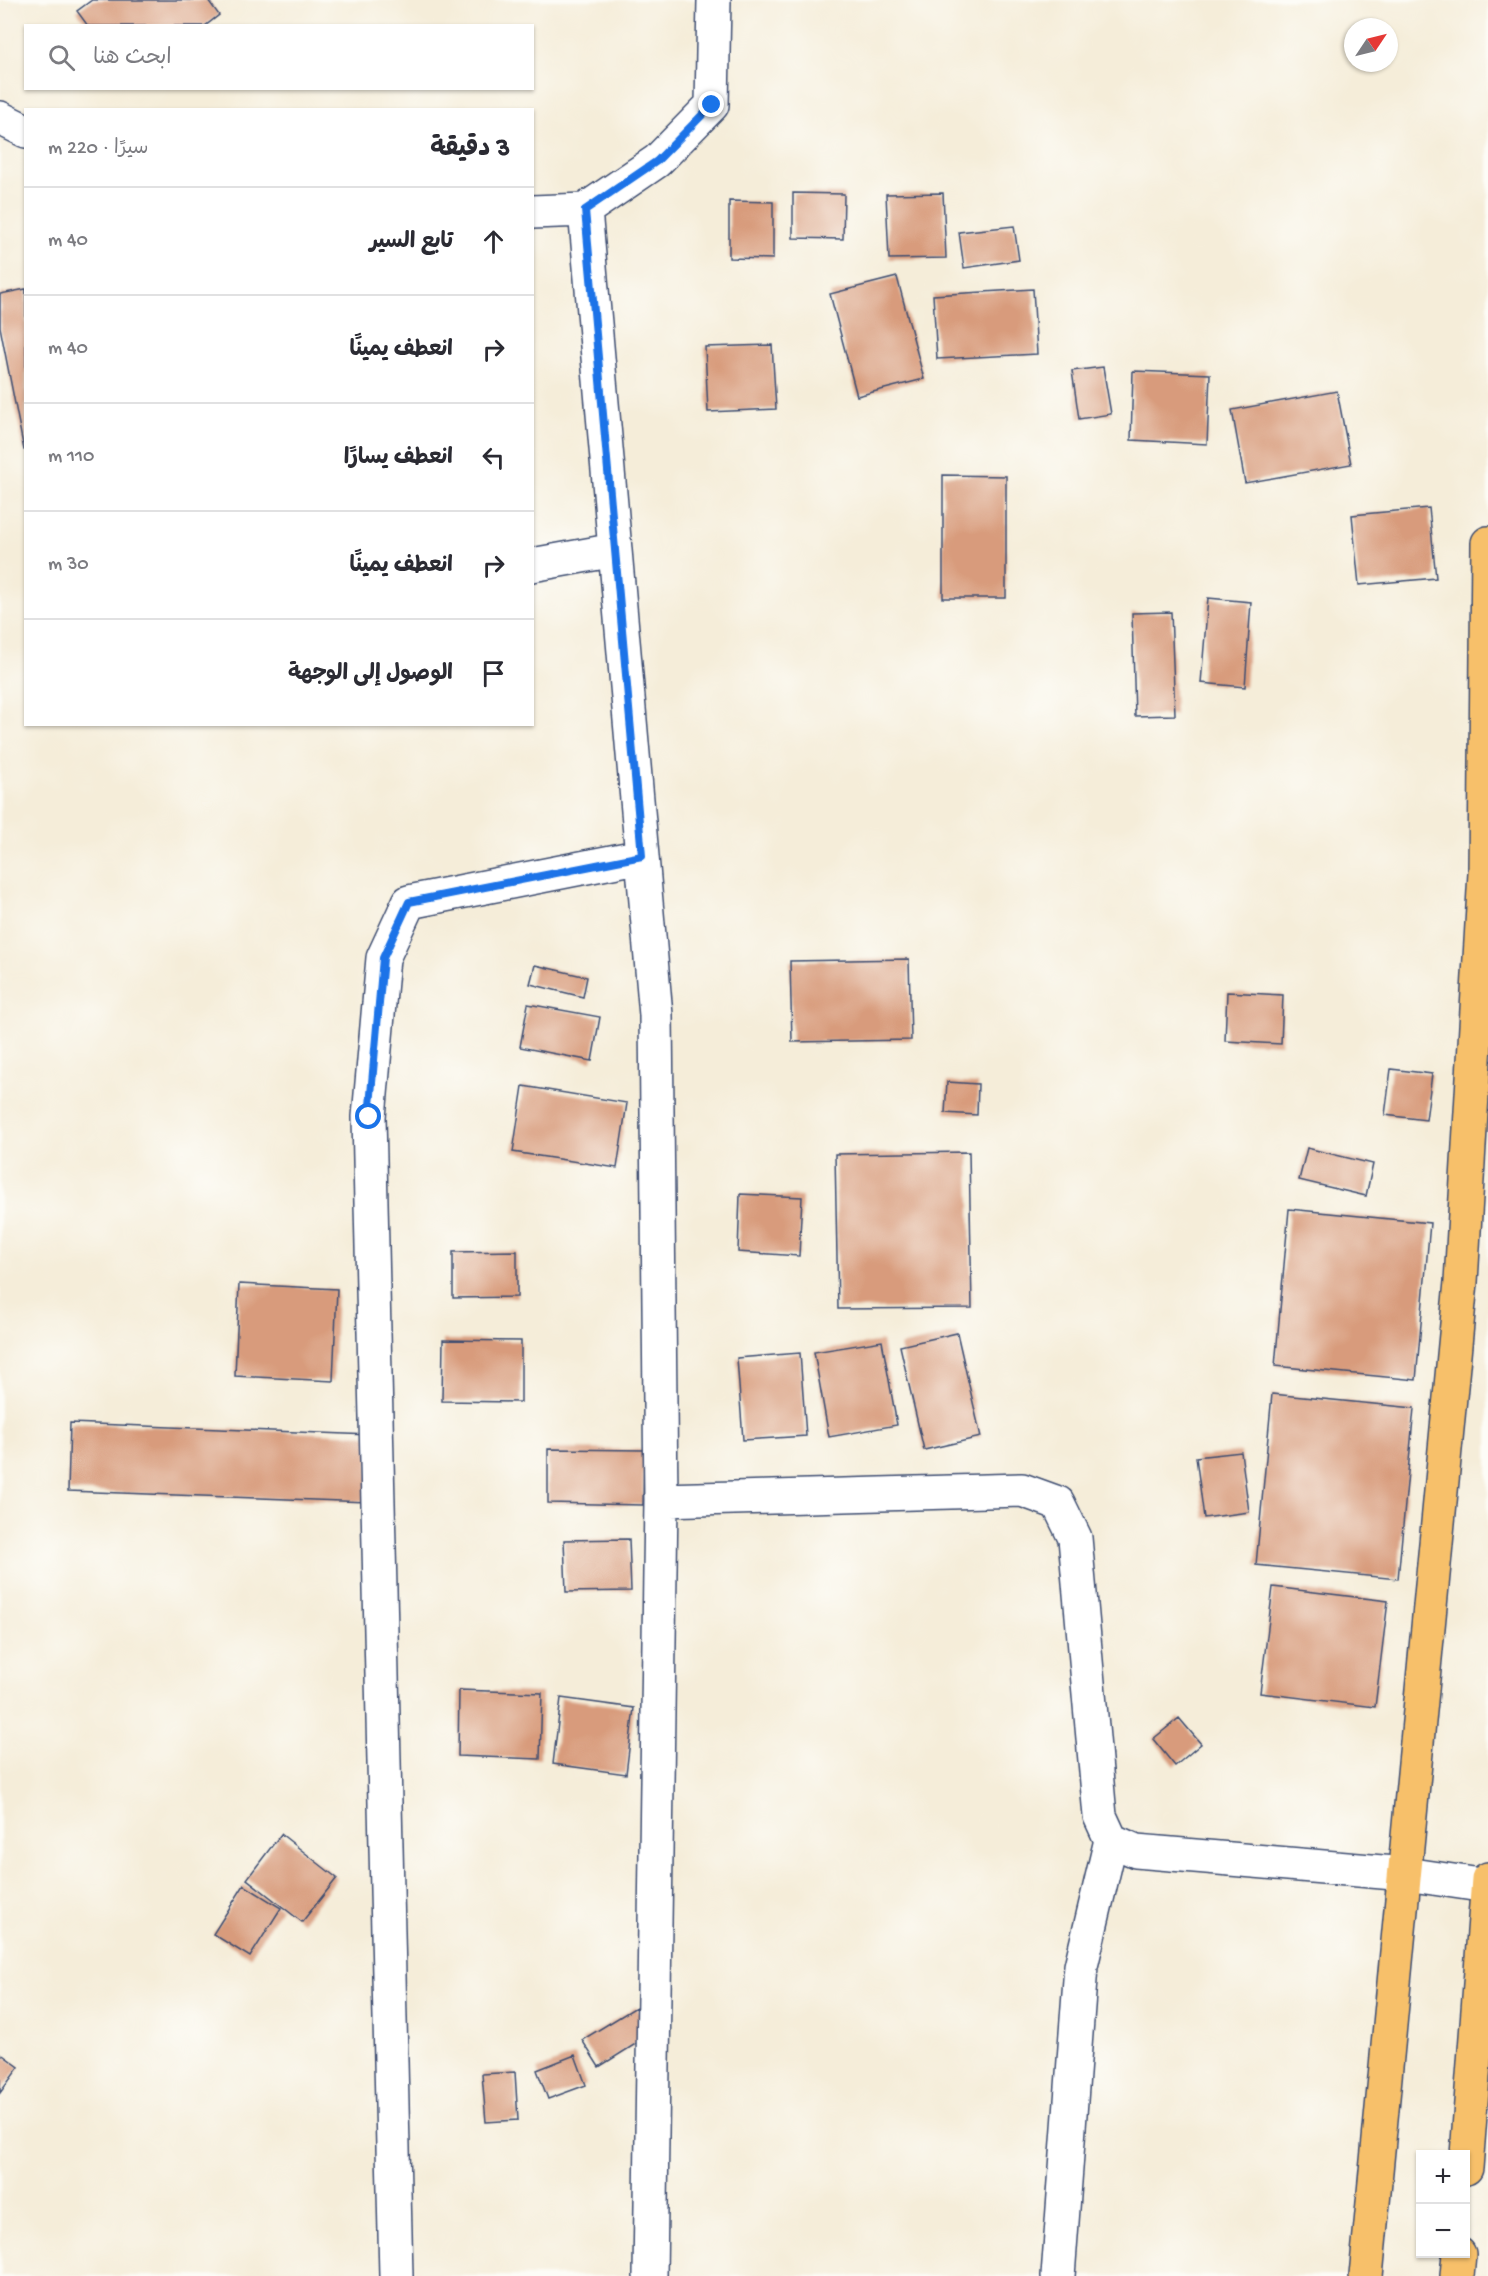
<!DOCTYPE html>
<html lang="ar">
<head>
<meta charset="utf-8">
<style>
  :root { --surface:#fff; --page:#f2f2f3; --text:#2b2b33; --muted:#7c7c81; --line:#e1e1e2 }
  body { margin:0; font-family:"Gochi Hand","Playpen Sans Arabic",sans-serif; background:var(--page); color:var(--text); direction:rtl }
  .controls { position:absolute; right:18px; bottom:18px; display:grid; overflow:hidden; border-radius:0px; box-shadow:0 2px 4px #0004 }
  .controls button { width:54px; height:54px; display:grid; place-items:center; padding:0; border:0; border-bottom:2px solid var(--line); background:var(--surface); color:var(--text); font:30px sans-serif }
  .compass { position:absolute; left:1344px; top:18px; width:54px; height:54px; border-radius:50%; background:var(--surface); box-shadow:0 2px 4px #0004; rotate:55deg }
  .stop { position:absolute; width:18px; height:18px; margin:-14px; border:4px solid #1a73e8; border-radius:50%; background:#fff }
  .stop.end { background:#1a73e8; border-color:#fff; box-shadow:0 2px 6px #0008 }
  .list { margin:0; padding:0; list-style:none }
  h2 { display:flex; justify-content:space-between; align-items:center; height:78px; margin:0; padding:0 24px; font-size:26px }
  h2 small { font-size:20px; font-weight:400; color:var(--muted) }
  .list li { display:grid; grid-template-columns:39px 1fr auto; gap:18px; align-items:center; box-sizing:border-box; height:108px; padding:0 24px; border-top:2px solid var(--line) }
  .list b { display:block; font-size:22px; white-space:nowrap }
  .list em { font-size:20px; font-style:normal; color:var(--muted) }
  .icon { flex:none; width:33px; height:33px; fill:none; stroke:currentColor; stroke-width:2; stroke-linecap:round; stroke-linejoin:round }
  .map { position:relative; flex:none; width:1488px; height:2276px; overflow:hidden; direction:ltr }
  .search { position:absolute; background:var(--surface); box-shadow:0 2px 4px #0004; left:24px; top:24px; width:510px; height:66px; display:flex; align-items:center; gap:15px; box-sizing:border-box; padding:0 21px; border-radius:0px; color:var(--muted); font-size:22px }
  .panel { position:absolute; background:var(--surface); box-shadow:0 2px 4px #0004; left:24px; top:108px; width:510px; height:618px; border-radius:0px; direction:rtl }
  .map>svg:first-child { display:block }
  .building { fill:#d89b7b }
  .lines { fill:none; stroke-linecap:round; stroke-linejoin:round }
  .minor-casing { stroke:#3c4c70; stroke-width:36 }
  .major-casing { stroke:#3c4c70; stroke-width:36 }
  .minor { stroke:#fff; stroke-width:33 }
  .major { stroke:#f7c06b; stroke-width:33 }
  .route { stroke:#1a73e8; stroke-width:8 }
</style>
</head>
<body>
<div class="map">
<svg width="1488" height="2276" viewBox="0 0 1488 2276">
  <rect width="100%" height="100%" fill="#fdfcf7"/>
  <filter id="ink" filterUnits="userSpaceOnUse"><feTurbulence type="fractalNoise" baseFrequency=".0167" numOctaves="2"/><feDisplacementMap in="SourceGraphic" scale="12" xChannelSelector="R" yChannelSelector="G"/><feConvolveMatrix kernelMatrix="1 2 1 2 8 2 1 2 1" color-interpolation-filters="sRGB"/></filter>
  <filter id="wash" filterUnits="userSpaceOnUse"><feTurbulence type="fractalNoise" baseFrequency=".008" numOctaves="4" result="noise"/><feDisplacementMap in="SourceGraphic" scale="24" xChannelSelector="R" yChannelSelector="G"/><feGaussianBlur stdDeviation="1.35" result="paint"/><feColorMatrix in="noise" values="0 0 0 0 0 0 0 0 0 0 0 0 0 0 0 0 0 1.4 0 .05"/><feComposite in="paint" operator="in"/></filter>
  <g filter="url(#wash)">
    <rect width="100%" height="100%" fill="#f5edd9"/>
    <g id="blocks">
      <path class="building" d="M92,0H208L219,15L205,26H88L77,11Z
        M793,193L844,194L843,239L793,238Z
        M943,193L946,258L889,259L886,194Z
        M729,201L773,202V259L729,258Z
        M1014,226L1019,260L964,268L959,232Z
        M897,277L924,379L857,396L830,294Z
        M26,289V450H24L0,327V294Z
        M1033,289L1037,354L937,359L933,295Z
        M772,345L776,409L708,412L705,347Z
        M1103,367L1111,414L1079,419L1072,371Z
        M1133,371L1210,374L1207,444L1131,440Z
        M1337,391L1351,464L1245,483L1232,410Z
        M943,475L1006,476V598H943Z
        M1429,508L1436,578L1359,585L1352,515Z
        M1208,598L1251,602L1245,687L1201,683Z
        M1171,612L1175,715L1135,716L1132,613Z
        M909,959L911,1040L792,1042L790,961Z
        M535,965L587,977L583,997L530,984Z
        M1227,992L1283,995L1281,1044L1225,1041Z
        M528,1004L600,1017L592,1061L520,1047Z
        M1391,1069L1432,1074L1426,1120L1385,1115Z
        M947,1082L978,1084L977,1115L945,1113Z
        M523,1086L627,1103L617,1168L513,1152Z
        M1307,1148L1373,1164L1366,1196L1299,1180Z
        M969,1152L972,1308L838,1309L835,1154Z
        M740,1194L802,1197L799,1256L738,1252Z
        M1289,1209L1430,1223L1416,1380L1275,1366Z
        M517,1251V1297L453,1298V1252Z
        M239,1284L337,1289L333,1381L235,1376Z
        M957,1333L981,1437L924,1450L900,1346Z
        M443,1340L521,1341V1402L442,1401Z
        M882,1341L897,1425L829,1437L814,1352Z
        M800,1353L806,1436L743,1440L737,1358Z
        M1272,1394L1414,1408L1398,1579L1256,1565Z
        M70,1423L370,1435L368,1502L68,1491Z
        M548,1449L644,1450L643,1505L548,1503Z
        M1241,1452L1249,1512L1204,1518L1196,1457Z
        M629,1539L631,1591L566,1592L564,1540Z
        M1273,1587L1388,1601L1375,1707L1260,1693Z
        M459,1690L542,1693L540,1759L458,1756Z
        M561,1698L634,1708L626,1774L553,1764Z
        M1179,1718L1201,1744L1175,1766L1153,1739Z
        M281,1834L337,1878L302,1922L247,1879Z
        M244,1885L281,1908L250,1957L213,1934Z
        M636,2007L653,2033L599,2067L582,2040Z
        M0,2053L19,2067L0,2093Z
        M575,2055L586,2085L548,2099L537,2070Z
        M515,2072L518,2120L486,2122L482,2074Z"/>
    </g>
  </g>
  <g filter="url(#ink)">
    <use href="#blocks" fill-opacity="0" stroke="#3c4c70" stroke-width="1.5"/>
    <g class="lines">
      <defs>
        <path id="minor" d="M0,118L26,131
          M532,212L585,210
          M532,565L615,550
          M661,1500L1022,1490L1058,1503L1075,1538L1100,1816L1111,1840L1136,1851L1406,1874L1487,1886
          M396,2276L369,1117L383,958L409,902L642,856
          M650,2276L661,1500L656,1015L585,210L657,161L712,105L714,0
          M1058,2276L1081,1966L1111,1840"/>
        <path id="major" d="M1466,2168L1488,1879
          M1366,2276L1461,1282L1485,873L1488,543
          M1457,2276L1459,2254"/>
      </defs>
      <use href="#minor" class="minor-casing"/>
      <use href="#major" class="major-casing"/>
      <use href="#minor" class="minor"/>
      <use href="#major" class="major"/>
    </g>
  </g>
  <g class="lines" filter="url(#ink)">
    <path class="route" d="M369,1117L383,958L409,902L642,856L585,210L657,161L712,105"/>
  </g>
</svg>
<div class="controls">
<button>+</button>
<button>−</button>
</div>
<svg class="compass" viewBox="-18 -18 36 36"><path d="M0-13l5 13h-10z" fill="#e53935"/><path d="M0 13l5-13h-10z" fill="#7c7c81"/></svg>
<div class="stop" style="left:369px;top:1117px"></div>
<div class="stop end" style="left:712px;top:105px"></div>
<div class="search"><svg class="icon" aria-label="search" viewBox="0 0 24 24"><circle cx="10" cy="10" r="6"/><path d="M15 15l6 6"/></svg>ابحث هنا</div>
<section class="panel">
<h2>3 دقيقة<small>سيرًا · 220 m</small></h2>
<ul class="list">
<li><svg class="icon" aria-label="ahead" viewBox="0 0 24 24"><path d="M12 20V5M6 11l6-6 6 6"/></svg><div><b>تابع السير</b></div><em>40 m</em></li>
<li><svg class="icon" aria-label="right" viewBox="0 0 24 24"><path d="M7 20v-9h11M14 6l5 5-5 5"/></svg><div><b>انعطف يمينًا</b></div><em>40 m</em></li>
<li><svg class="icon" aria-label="left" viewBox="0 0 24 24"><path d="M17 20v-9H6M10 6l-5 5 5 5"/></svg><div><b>انعطف يسارًا</b></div><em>110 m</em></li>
<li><svg class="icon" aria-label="right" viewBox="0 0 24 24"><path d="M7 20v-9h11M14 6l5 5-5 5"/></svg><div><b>انعطف يمينًا</b></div><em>30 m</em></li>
<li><svg class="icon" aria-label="arrive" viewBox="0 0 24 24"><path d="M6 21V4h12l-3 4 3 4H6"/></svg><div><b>الوصول إلى الوجهة</b></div></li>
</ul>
</section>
</div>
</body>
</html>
